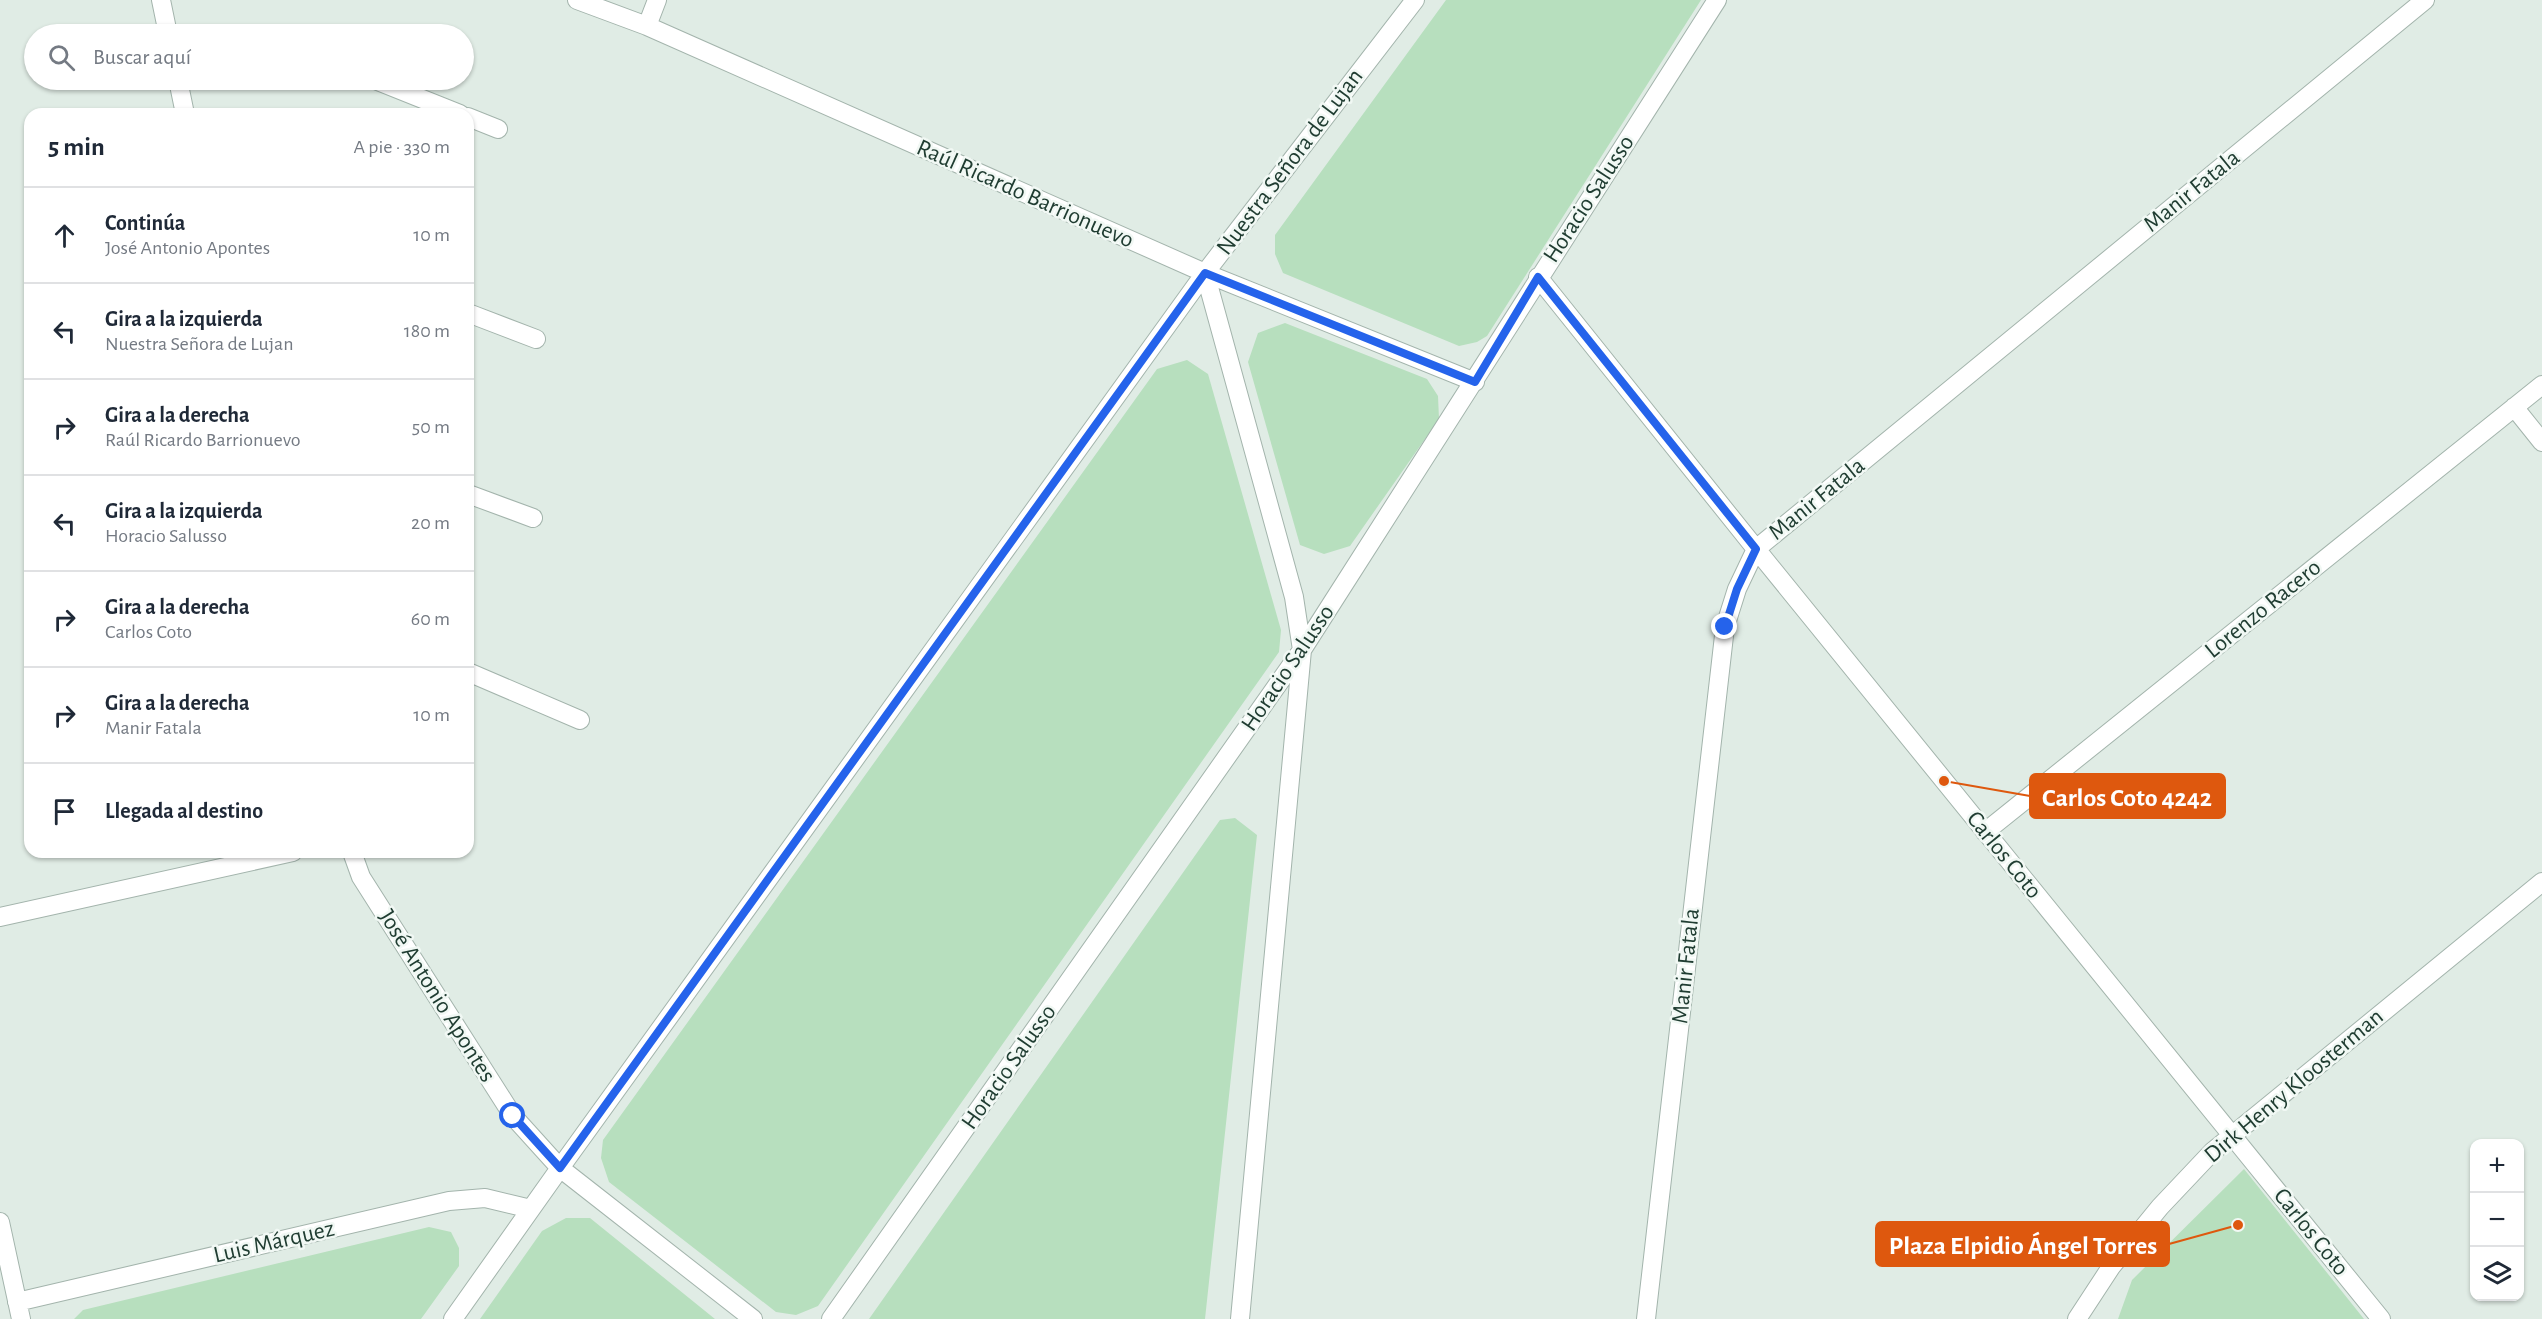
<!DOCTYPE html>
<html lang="es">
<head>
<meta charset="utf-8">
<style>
  :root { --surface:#fff; --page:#f2f2f3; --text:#1f2937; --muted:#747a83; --line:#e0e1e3 }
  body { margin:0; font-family:"Alegreya Sans",sans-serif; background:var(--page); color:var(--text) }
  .controls { position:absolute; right:18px; bottom:18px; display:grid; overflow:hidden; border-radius:12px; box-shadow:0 2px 4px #0004 }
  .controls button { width:54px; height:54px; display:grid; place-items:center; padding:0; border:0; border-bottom:2px solid var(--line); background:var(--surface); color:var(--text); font:30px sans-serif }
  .stop { position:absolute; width:18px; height:18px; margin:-14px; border:4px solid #2563eb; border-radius:50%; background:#fff }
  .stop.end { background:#2563eb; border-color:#fff; box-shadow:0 2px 6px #0008 }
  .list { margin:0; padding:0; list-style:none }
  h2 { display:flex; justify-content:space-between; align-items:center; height:78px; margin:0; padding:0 24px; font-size:26px }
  h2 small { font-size:20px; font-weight:400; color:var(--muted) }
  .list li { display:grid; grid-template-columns:39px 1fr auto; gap:18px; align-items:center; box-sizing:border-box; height:96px; padding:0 24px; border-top:2px solid var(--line) }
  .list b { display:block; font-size:22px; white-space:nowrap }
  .list p { margin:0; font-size:20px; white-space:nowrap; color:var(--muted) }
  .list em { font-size:20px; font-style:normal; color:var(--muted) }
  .icon { flex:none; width:33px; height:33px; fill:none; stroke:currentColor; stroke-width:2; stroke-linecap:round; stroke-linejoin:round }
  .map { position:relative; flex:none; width:2542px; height:1319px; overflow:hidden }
  .search { position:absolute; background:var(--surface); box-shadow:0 2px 4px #0004; left:24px; top:24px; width:450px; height:66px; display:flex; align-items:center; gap:15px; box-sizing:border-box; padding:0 21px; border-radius:33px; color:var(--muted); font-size:22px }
  .panel { position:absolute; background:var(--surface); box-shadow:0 2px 4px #0004; left:24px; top:108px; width:450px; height:750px; border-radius:18px }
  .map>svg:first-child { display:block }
  .green { fill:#b7dfbe }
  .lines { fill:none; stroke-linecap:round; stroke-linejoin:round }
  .street-casing { stroke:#a3b4ac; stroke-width:20 }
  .street { stroke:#fff; stroke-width:18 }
  .route { stroke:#2563eb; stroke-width:8 }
  .labels { text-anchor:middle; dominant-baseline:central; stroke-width:5; stroke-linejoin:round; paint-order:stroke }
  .street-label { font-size:24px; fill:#203d32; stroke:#f1f8f4 }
  .leader { fill:none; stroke:#de580e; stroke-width:2 }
  .callout-dot { fill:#de580e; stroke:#f1f8f4; stroke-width:2 }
  .callout { fill:#de580e; stroke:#de580e; stroke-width:2 }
  .callout-label { font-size:26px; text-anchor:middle; font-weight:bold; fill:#fff }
</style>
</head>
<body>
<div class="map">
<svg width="2542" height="1319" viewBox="0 0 2542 1319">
  <rect width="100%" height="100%" fill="#e0ece5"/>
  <path class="green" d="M1446,0H1701L1487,336L1477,342L1459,346L1283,273L1275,254V235Z
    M1285,323L1427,379L1438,396L1439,419L1350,546L1324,554L1300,545L1248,362L1258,333Z
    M1187,360L1208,374L1281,630L1279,652L818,1306L796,1315L776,1312L609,1182L601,1158L603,1140L1157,369Z
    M1235,818L1257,835L1205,1319H869L1220,820Z
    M2244,1169L2364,1319H2118L2132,1280Z
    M566,1218H590L715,1319H480L542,1231Z
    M429,1227L451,1232L459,1248V1266L421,1319H74L83,1310Z"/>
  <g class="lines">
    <defs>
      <path id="street" d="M161,0L168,34
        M577,0L647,26L1205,273L1475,382
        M647,26L657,0
        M178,80L185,114
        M375,80L460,114
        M468,117L498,129
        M1205,273L1294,597L1302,650L1240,1319
        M1538,277L1756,549L2381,1319
        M468,313L536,339
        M2514,407L2542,442
        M468,494L533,518
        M468,672L580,720
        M1985,832L2542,385
        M352,852L361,877L513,1116L560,1168L753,1319
        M0,917L293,852
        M0,1222L21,1319
        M17,1302L449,1201L485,1198L531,1209
        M453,1319L560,1168L1205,273L1415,0
        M831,1319L1302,650L1717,0
        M1646,1319L1725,627L1737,589L1756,549L2425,0
        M2077,1319L2111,1267L2160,1207L2212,1152L2542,882"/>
    </defs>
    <use href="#street" class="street-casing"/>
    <use href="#street" class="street"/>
  </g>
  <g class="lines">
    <path class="route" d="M513,1116L560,1168L1205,273L1475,382L1538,277L1756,549L1737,589L1725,627"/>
  </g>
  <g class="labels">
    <g class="street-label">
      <text transform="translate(1290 162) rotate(-53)">Nuestra Señora de Lujan</text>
      <text transform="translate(2192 191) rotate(-39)">Manir Fatala</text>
      <text transform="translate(1025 194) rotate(24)">Raúl Ricardo Barrionuevo</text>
      <text transform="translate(1589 199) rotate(-57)">Horacio Salusso</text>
      <text transform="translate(1817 499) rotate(-39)">Manir Fatala</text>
      <text transform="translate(2263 609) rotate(-39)">Lorenzo Racero</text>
      <text transform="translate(1288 668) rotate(-56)">Horacio Salusso</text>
      <text transform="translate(2004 855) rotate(51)">Carlos Coto</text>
      <text transform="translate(1686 966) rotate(-84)">Manir Fatala</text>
      <text transform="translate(437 996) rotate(58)">José Antonio Apontes</text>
      <text transform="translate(1009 1067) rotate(-55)">Horacio Salusso</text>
      <text transform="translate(2294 1086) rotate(-40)">Dirk Henry Kloosterman</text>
      <text transform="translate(2311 1232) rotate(51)">Carlos Coto</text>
      <text transform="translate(274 1242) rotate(-13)">Luis Márquez</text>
    </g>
  </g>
  <path class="leader" d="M1944 781L2030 796M2238 1225L2169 1244"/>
  <g class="callout-dot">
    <circle cx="1944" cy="781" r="6"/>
    <circle cx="2238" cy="1225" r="6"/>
  </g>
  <g class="callout">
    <rect x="2030" y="774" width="195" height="44" rx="6"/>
    <rect x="1876" y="1222" width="293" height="44" rx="6"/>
  </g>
  <g class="callout-label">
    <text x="2127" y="806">Carlos Coto 4242</text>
    <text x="2023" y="1254">Plaza Elpidio Ángel Torres</text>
  </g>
</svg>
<div class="controls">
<button>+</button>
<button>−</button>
<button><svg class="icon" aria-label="layers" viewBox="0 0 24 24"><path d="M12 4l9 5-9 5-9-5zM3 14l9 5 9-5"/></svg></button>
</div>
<div class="stop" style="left:513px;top:1116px"></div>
<div class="stop end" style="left:1725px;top:627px"></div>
<div class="search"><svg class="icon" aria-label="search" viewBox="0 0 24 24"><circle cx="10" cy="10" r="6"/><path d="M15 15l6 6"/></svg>Buscar aquí</div>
<section class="panel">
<h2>5 min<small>A pie · 330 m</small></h2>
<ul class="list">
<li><svg class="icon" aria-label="ahead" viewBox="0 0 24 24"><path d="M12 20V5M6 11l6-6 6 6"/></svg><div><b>Continúa</b><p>José Antonio Apontes</p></div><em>10 m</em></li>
<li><svg class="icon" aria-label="left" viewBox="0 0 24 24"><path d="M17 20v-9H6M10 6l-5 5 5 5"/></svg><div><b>Gira a la izquierda</b><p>Nuestra Señora de Lujan</p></div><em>180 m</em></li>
<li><svg class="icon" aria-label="right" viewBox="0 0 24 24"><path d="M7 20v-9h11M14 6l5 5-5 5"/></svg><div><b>Gira a la derecha</b><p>Raúl Ricardo Barrionuevo</p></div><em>50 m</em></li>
<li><svg class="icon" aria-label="left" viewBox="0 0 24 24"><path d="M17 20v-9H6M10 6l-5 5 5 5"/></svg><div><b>Gira a la izquierda</b><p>Horacio Salusso</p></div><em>20 m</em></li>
<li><svg class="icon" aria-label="right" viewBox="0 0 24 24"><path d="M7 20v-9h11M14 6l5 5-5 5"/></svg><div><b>Gira a la derecha</b><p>Carlos Coto</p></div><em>60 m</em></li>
<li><svg class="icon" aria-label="right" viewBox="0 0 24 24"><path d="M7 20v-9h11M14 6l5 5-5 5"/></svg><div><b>Gira a la derecha</b><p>Manir Fatala</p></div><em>10 m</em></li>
<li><svg class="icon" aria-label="arrive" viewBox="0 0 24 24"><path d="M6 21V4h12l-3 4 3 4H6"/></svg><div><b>Llegada al destino</b></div></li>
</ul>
</section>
</div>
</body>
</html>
